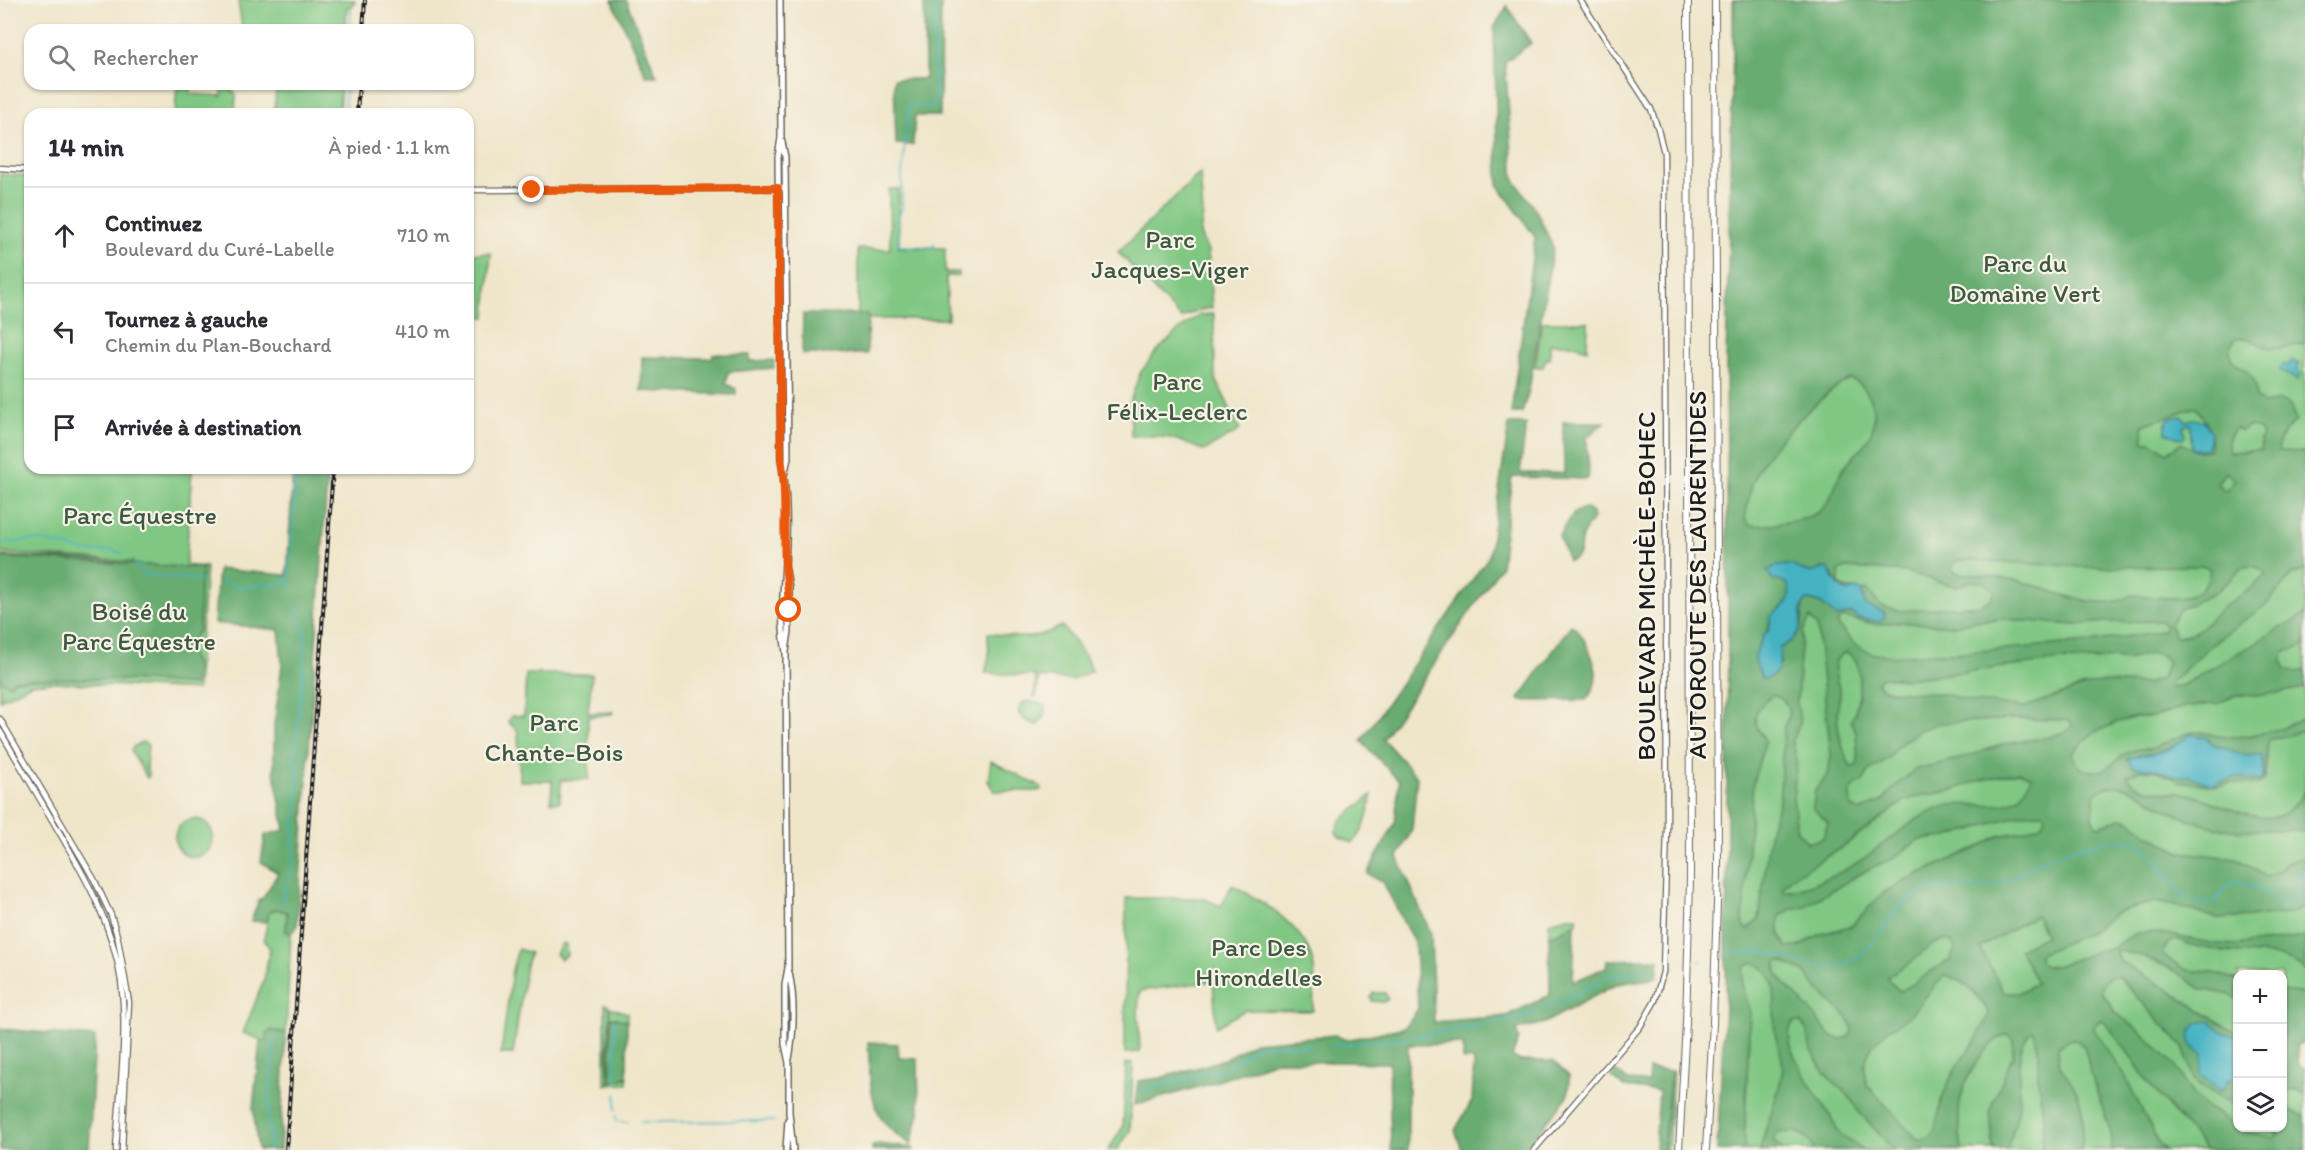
<!DOCTYPE html>
<html lang="fr">
<head>
<meta charset="utf-8">
<style>
  :root { --surface:#fff; --page:#f2f2f3; --text:#2b2b33; --muted:#7c7c81; --line:#e1e1e2 }
  body { margin:0; font-family:Itim,sans-serif; background:var(--page); color:var(--text) }
  .controls { position:absolute; right:18px; bottom:18px; display:grid; overflow:hidden; border-radius:12px; box-shadow:0 2px 4px #0004 }
  .controls button { width:54px; height:54px; display:grid; place-items:center; padding:0; border:0; border-bottom:2px solid var(--line); background:var(--surface); color:var(--text); font:30px sans-serif }
  .stop { position:absolute; width:18px; height:18px; margin:-14px; border:4px solid #ea580c; border-radius:50%; background:#fff }
  .stop.end { background:#ea580c; border-color:#fff; box-shadow:0 2px 6px #0008 }
  .list { margin:0; padding:0; list-style:none }
  h2 { display:flex; justify-content:space-between; align-items:center; height:78px; margin:0; padding:0 24px; font-size:26px }
  h2 small { font-size:20px; font-weight:400; color:var(--muted) }
  .list li { display:grid; grid-template-columns:39px 1fr auto; gap:18px; align-items:center; box-sizing:border-box; height:96px; padding:0 24px; border-top:2px solid var(--line) }
  .list b { display:block; font-size:22px; white-space:nowrap }
  .list p { margin:0; font-size:20px; white-space:nowrap; color:var(--muted) }
  .list em { font-size:20px; font-style:normal; color:var(--muted) }
  .icon { flex:none; width:33px; height:33px; fill:none; stroke:currentColor; stroke-width:2; stroke-linecap:round; stroke-linejoin:round }
  .map { position:relative; flex:none; width:2305px; height:1150px; overflow:hidden }
  .search { position:absolute; background:var(--surface); box-shadow:0 2px 4px #0004; left:24px; top:24px; width:450px; height:66px; display:flex; align-items:center; gap:15px; box-sizing:border-box; padding:0 21px; border-radius:18px; color:var(--muted); font-size:22px }
  .panel { position:absolute; background:var(--surface); box-shadow:0 2px 4px #0004; left:24px; top:108px; width:450px; height:366px; border-radius:18px }
  .map>svg:first-child { display:block }
  .green { fill:#80c783; stroke:#4e7250; stroke-width:1.5; fill-rule:evenodd }
  .forest { fill:#68ac71; stroke:#426446; stroke-width:1.5; fill-rule:evenodd }
  .water { fill:#45b2c2; stroke:#30676f; stroke-width:1.5 }
  .lines { fill:none; stroke-linecap:round; stroke-linejoin:round }
  .stream { stroke:#45b2c2; stroke-width:1.5 }
  .secondary-casing { stroke:#666359; stroke-width:7 }
  .primary-casing { stroke:#666359; stroke-width:8 }
  .highway-casing { stroke:#666359; stroke-width:8 }
  .secondary { stroke:#fff; stroke-width:4.5 }
  .primary { stroke:#fff; stroke-width:5 }
  .highway { stroke:#fff; stroke-width:6 }
  .rail-casing { stroke:#1c1c1c; stroke-width:4 }
  .rail { stroke:#f7f3e8; stroke-width:1.5; stroke-dasharray:4.5; stroke-linecap:butt }
  .route { stroke:#ea580c; stroke-width:8 }
  .labels { text-anchor:middle; dominant-baseline:central; stroke-width:4.5; stroke-linejoin:round; paint-order:stroke }
  .park-label { font-size:26px; fill:#3f5840; stroke:#f7f3e8 }
  .street-label { font-size:26px; fill:#1c1c1c; stroke:#f7f3e8 }
</style>
</head>
<body>
<div class="map">
<svg width="2305" height="1150" viewBox="0 0 2305 1150">
  <rect width="100%" height="100%" fill="#f7f3e8"/>
  <filter id="ink" filterUnits="userSpaceOnUse"><feTurbulence type="fractalNoise" baseFrequency=".0167" numOctaves="2"/><feDisplacementMap in="SourceGraphic" scale="12" xChannelSelector="R" yChannelSelector="G"/><feConvolveMatrix kernelMatrix="1 2 1 2 8 2 1 2 1" color-interpolation-filters="sRGB"/></filter>
  <filter id="wash" filterUnits="userSpaceOnUse"><feTurbulence type="fractalNoise" baseFrequency=".008" numOctaves="4" result="noise"/><feDisplacementMap in="SourceGraphic" scale="24" xChannelSelector="R" yChannelSelector="G"/><feGaussianBlur stdDeviation="1.35" result="paint"/><feColorMatrix in="noise" values="0 0 0 0 0 0 0 0 0 0 0 0 0 0 0 0 0 1.4 0 .05"/><feComposite in="paint" operator="in"/></filter>
  <g filter="url(#wash)">
    <rect width="100%" height="100%" fill="#efe6ca"/>
    <path class="green" d="M238,0H355L353,6L347,7L345,30H244L242,28Z
      M1733,0H2305V1036H2289L2305,1087V1150H1724L1739,549ZM2238,974H2282V1128H2238Z
      M177,84H191V94L222,96L223,84H230V89L236,94L235,114H175Z
      M260,84H341L339,114L274,113L276,89L262,88Z
      M1200,173L1203,214L1200,234L1208,251L1212,308L1199,310L1181,318L1118,252Z
      M0,174L30,176V468H192L186,565L206,567L197,690L52,682L31,684L0,700V556L134,562L0,553Z
      M889,189H899V247L945,248V272H958V276H946L948,319H858V249H890Z
      M491,253L486,317H468V254Z
      M1214,314L1215,377L1240,430L1204,451C1174,437 1164,435 1131,436L1130,401L1140,373L1156,352L1178,331L1199,315Z
      M1542,322H1588L1587,349L1571,344H1550V359H1546L1543,367H1535Z
      M1062,626L1085,656L1092,671L1072,680L1039,677L1036,697H1034L1036,676L985,673L989,656L988,633C1019,638 1033,641 1062,626Z
      M526,674H592L588,713L613,712L612,714L588,717L589,779L561,780L560,802H551L552,781H520L518,731L508,722L511,716H524Z
      M1029,701L1044,705L1046,708L1044,717L1037,725L1026,721L1018,713L1021,703Z
      M143,742L148,745L146,766L149,776L147,778L131,751L133,747Z
      M991,761L1041,787L1042,789L1037,791H994L988,781Z
      M1372,795C1369,810 1365,834 1352,843L1338,836L1336,832L1340,821Z
      M175 838a19 19 0 1 1 38 0a19 19 0 1 1-38 0Z
      M1232,885C1264,902 1310,929 1314,969C1316,982 1313,997 1313,1011L1245,1010L1216,1027L1213,981L1140,991L1138,1009L1140,1052L1125,1053L1126,898H1202L1221,906Z
      M276,909L287,912L286,932L291,933L286,1033L271,1030L267,1042L243,1033L264,980L270,949L264,939L269,912Z
      M1567,917H1577V923L1549,937V922Z
      M562,943L566,944L567,955L561,959L556,954Z
      M518,949L530,953L526,965L513,1054H501L512,970Z
      M1373,993H1385L1388,999L1384,1002L1372,1001L1371,997Z
      M605,1004L609,1006L610,1012L607,1052L609,1084L605,1085Z
      M610,1007L627,1013V1021L612,1017C611,1039 606,1061 617,1080L627,1077V1084L610,1085L608,1056Z
      M1126,1063H1133L1130,1131L1117,1150H1108L1123,1127Z
      M1671,1071H1673L1668,1150H1664Z"/>
    <path class="forest" d="M612,0H626L657,76H646Z
      M924,0H941L940,116H915L913,145L896,144L894,79H925Z
      M1734,0H2305V343C2293,346 2279,350 2267,347C2255,345 2252,336 2236,338L2230,347L2231,359C2247,374 2258,374 2256,398L2264,404L2279,400L2290,404L2296,420C2288,428 2276,438 2279,451L2305,452V570L2292,575L2267,604L2217,640L2171,682L2169,686L2172,688L2181,686L2305,614V644C2298,651 2290,648 2283,654L2282,661L2286,670L2296,673L2305,670V688L2258,696L2236,695L2218,704L2188,706L2152,717H2136L2115,723L2090,735L2072,754L2080,768C2112,779 2107,760 2132,751C2139,748 2148,750 2155,748C2166,743 2177,736 2189,733C2201,729 2208,735 2220,736C2249,740 2279,730 2305,718V731L2268,740L2265,780L2258,784L2233,783L2218,786L2179,781L2157,771L2140,770L2127,776C2130,780 2133,784 2137,786C2154,793 2171,791 2188,794C2214,799 2252,824 2279,816C2289,812 2301,799 2305,790V831C2280,828 2256,832 2231,830C2213,828 2195,822 2178,815C2153,805 2122,772 2095,793L2093,818L2096,825L2100,826L2121,818L2130,820L2149,835L2180,852L2236,858L2265,876L2279,871L2287,862L2305,857V906L2291,914L2219,919L2187,909L2155,902L2117,912L2094,930L2040,954V962L2046,967L2057,966L2100,950L2114,948L2121,941L2137,933L2156,932L2210,943L2236,945L2305,937V971C2278,947 2252,957 2220,951C2211,949 2201,948 2192,945C2188,944 2183,941 2179,940C2169,940 2165,947 2162,954L2186,970L2211,972L2237,980V999L2231,995L2201,989L2172,969L2142,956L2119,951L2115,953L2121,962L2128,966C2166,986 2199,1012 2237,1032V1037L2223,1032L2204,1054L2201,1075L2220,1091L2228,1080L2237,1079V1107L2204,1088L2194,1080L2183,1047L2120,978L2115,976C2106,978 2103,982 2101,991L2116,1013L2139,1030L2176,1067L2192,1094L2206,1107L2225,1118L2245,1133L2274,1138L2278,1134L2273,1128H2282L2283,1108L2305,1116V1150H2206L2148,1083L2132,1058L2105,1022L2100,1020L2093,1028L2125,1076L2159,1144L2165,1150H2112L2111,1133L2091,1074L2085,1048L2078,1041L2070,1039L2058,1046C2055,1070 2069,1074 2077,1093C2084,1110 2085,1133 2081,1150H2041L2044,1119L2038,1082L2039,1053L2034,1032L2032,1031C2013,1047 2021,1081 2019,1104C2018,1119 2011,1135 2007,1150H1993L1990,1110L2013,1054V1040L2008,1034C1986,1041 1966,1076 1961,1097C1957,1115 1960,1133 1962,1150H1894L1859,1112L1848,1095L1825,1074L1811,1050L1806,1029L1800,1022H1794C1775,1042 1819,1096 1829,1114C1833,1119 1834,1126 1838,1131C1845,1140 1854,1144 1864,1150H1814C1807,1131 1794,1129 1776,1134L1774,1140L1782,1150H1760C1766,1124 1778,1099 1782,1073C1785,1058 1777,1047 1775,1032C1771,1008 1785,976 1753,962L1744,967L1742,984L1750,1011L1744,1150H1717L1726,988L1728,605L1726,363ZM1849,379C1869,383 1879,414 1871,433C1865,447 1851,457 1843,469C1834,483 1832,504 1817,513C1804,521 1764,527 1749,525L1745,518C1748,502 1751,481 1759,468C1777,438 1819,397 1849,379ZM2195,407C2207,421 2212,430 2210,449C2200,454 2190,448 2181,443L2167,453L2151,442H2144L2143,425ZM2249,426C2256,426 2259,429 2262,436L2260,440L2262,450L2229,452C2227,441 2227,436 2236,428L2240,431ZM2226,472L2235,480L2226,491L2217,483ZM1971,560L2085,567L2201,566L2210,569C2205,611 2159,595 2131,595C2101,615 2051,589 2020,581C2000,576 1977,575 1956,573L1952,569L1953,564L1958,561ZM2253,566L2263,570L2265,574C2254,590 2235,597 2221,609C2211,617 2204,628 2192,633C2186,636 2181,638 2175,636L2170,624L2180,609L2215,593L2244,567ZM1822,568L1833,574C1837,590 1850,591 1861,600C1866,605 1870,614 1874,621L1858,618L1851,613C1827,617 1829,602 1807,600C1799,608 1804,614 1802,623C1800,635 1790,643 1780,648L1781,663L1774,674L1756,652C1763,641 1769,629 1771,616C1785,607 1794,600 1787,583L1800,569L1814,573ZM1846,568L1907,572L1956,587L1971,581L1983,582L1995,591L1991,599L1980,605L1899,611L1881,606L1868,591L1845,588L1839,584V571ZM1843,617L1877,625L1896,622L1956,626L1973,621L2005,619L2075,625L2106,622L2161,621L2165,626L2163,631L2090,642L1954,653C1921,650 1881,666 1853,643C1848,638 1844,631 1838,625V621ZM1810,618L1817,626L1831,756L1828,775L1815,790L1813,808L1828,823L1823,838L1808,843L1797,831L1793,798L1797,760L1792,740L1800,724L1797,702L1800,657L1803,632ZM1847,652L1857,662L1859,676V694L1855,712L1851,721L1856,732L1858,762L1856,766L1851,767C1843,754 1835,722 1838,707C1838,702 1841,698 1840,693C1838,677 1826,660 1847,652ZM2152,653L2161,655L2168,662L2161,679L2146,684L2106,682L2082,687L2025,707L1967,701L1946,694L1891,691L1883,689L1877,683L1881,677L1906,679L2063,660L2084,661L2114,658L2127,660ZM1772,695C1790,700 1792,712 1784,726L1779,803L1770,829L1759,919L1747,930L1743,926V919L1753,782L1765,742C1764,737 1761,734 1758,729C1750,713 1761,705 1772,695ZM2016,719L2068,720L2073,726L2067,731L2049,737L2004,744L1963,758L1916,769L1893,788L1884,800L1860,811L1851,806L1850,795L1854,787L1863,781L1869,771L1890,757L1898,746L1920,730L1939,723ZM2190,735L2205,737L2213,744L2247,756L2261,781L2236,777L2212,785L2189,775L2174,776L2156,769L2138,755C2161,753 2171,749 2190,735ZM2019,772L2031,777C2018,822 1972,796 1940,808C1914,818 1894,836 1871,853C1847,871 1814,887 1784,891L1783,887L1792,877L1841,848L1906,800L1919,796L1947,792L1978,781ZM2043,813L2045,818L2041,825L2025,831L1998,836L1977,848L1905,880L1883,893L1851,926L1821,934L1798,947H1787C1779,937 1778,928 1780,916L1791,909L1805,906L1869,869L1894,858L1918,840L1947,837L2023,814ZM2036,915L2046,936L2019,949L2037,983L2018,993H2004L1980,948ZM1943,940L1952,942L1955,949L1949,961C1931,969 1918,983 1900,991L1889,981L1888,976L1913,961L1930,946ZM1780,961L1803,971L1818,990L1846,1016L1852,1026V1032L1848,1037L1839,1039L1829,1035L1811,1011L1784,983L1777,973L1776,964ZM1946,975C1967,982 1978,995 1989,1013L1977,1039L1956,1067L1941,1100L1938,1121L1931,1137L1919,1141L1867,1085C1861,1064 1868,1046 1886,1032C1894,1025 1905,1021 1912,1013C1924,1001 1933,985 1946,975Z
      M1507,6L1531,43L1505,62L1514,179L1537,212L1553,247L1529,390L1522,413H1511L1535,237L1498,185L1494,28Z
      M803,314H868L867,354H802Z
      M713,354L750,355V361L774,360V368L728,372L726,384L736,389V395L641,391L642,357L712,358Z
      M1563,422H1605L1587,437C1586,450 1591,468 1588,479L1512,477L1501,566L1383,739L1417,777L1412,830L1398,857L1431,934L1434,1022L1506,1016L1550,995L1549,937L1575,924L1573,982L1606,967L1607,960L1659,959L1657,978L1617,984L1544,1023L1516,1030L1519,1039L1512,1056L1520,1061H1553L1569,1076L1568,1096L1524,1150H1462L1455,1130L1472,1101L1474,1060H1463V1044L1408,1045V1150H1391L1389,1063L1276,1061L1206,1085L1135,1105L1138,1081L1160,1078L1210,1064L1227,1058L1254,1042L1335,1035L1346,1040L1405,1027L1418,1009L1415,945L1383,882L1367,874L1395,823L1399,781L1361,741L1489,556L1509,424H1526L1520,473H1564Z
      M293,468H328L297,927L291,933L286,932L287,912L276,909L269,912L267,922L251,921L259,900L263,898L278,873L261,862L265,835L285,830L274,771V725L282,664L279,630L214,623L218,569L287,575Z
      M1585,508L1592,513L1593,518C1590,525 1584,530 1582,537C1579,548 1583,558 1568,561L1559,536C1565,524 1572,511 1585,508Z
      M0,557L203,568L200,587L199,630L187,647L197,667L194,685C135,679 76,677 15,680L10,685L2,681L0,675Z
      M1571,625C1582,629 1596,663 1596,674C1596,685 1592,692 1586,700L1521,701L1519,699Z
      M2283,991L2305,994V1041L2297,1045L2299,1066L2305,1068V1094L2294,1089L2283,1091Z
      M611,1017L627,1021V1077L612,1082L610,1077Z
      M0,1029L95,1037L89,1150H0Z
      M271,1030L286,1033L280,1150H258L253,1108L260,1041H267V1034Z
      M868,1042L898,1044L899,1058L918,1059L919,1113L911,1145C902,1138 889,1130 883,1120C868,1100 870,1066 868,1042Z
      M1649,1069L1671,1071L1663,1150H1655L1659,1091L1624,1087L1611,1077L1616,1071L1628,1081L1648,1082Z
      M877,1144L914,1148V1150H872V1147Z"/>
    <path class="water" d="M2292,361L2299,364L2296,370L2301,373L2297,380L2280,371L2283,364L2288,366Z
      M2182,416L2186,421L2193,419L2205,422L2211,433L2207,449H2192L2190,424L2186,425L2183,428L2185,437L2182,439L2166,433V421L2169,418Z
      M1789,565C1797,566 1805,574 1813,572C1819,571 1822,568 1828,568C1835,578 1836,588 1849,592L1854,589L1861,590L1865,605L1885,613L1884,618L1880,622L1858,618L1851,613L1836,617C1827,608 1821,601 1807,600C1791,615 1816,629 1780,648C1780,662 1781,678 1762,679L1755,661L1756,652L1764,635L1769,630L1771,616C1783,606 1795,602 1787,583L1773,580L1767,570L1777,566Z
      M2190,735L2205,737L2213,744L2247,756L2262,754L2264,775L2261,781L2236,777L2212,785L2189,776H2174L2156,769L2133,767L2127,759C2137,755 2145,755 2156,753C2170,751 2179,743 2190,735Z
      M2210,1021L2223,1032L2237,1037V1079L2228,1080L2225,1087L2220,1091L2200,1075L2203,1054L2191,1046L2189,1034L2197,1023Z"/>
    <g class="lines">
      <path class="stream" d="M934,0L935,106H909L902,173V209L899,215V246L934,247V243
        M350,30L351,8
        M344,114L346,84
        M0,543L38,540L90,552L113,550L123,554
        M134,562L145,575L202,580
        M220,581L244,588L262,584L270,586L288,581
        M291,588L288,580L297,468
        M0,672L1,674
        M282,904L292,862L298,782L295,757L306,638L296,605
        M1734,953C1742,953 1752,950 1761,952C1790,956 1814,973 1844,964C1873,956 1886,914 1911,898C1937,880 1970,892 1999,884C2014,880 2025,869 2038,862C2049,856 2101,840 2112,840C2118,840 2129,840 2135,843C2164,854 2171,908 2214,903L2227,885L2238,881L2260,889L2283,906C2297,899 2302,892 2299,876L2302,871L2305,870
        M1725,955L1731,953
        M1699,962L1702,961
        M1671,968H1676
        M615,1021L616,1080
        M1333,1045L1401,1039L1522,1018L1570,997L1613,975L1658,969
        M1142,1091L1226,1068L1259,1045H1313
        M616,1094V1110
        M616,1116L617,1122H628
        M640,1122L774,1121
        M270,1150L269,1106L274,1038"/>
    </g>
  </g>
  <g filter="url(#ink)">
    <g class="lines">
      <defs>
        <path id="secondary" d="M0,168L30,170
          M468,190L785,188
          M0,719L94,879L111,915L118,939L129,1002L122,1150
          M0,731C19,764 39,797 58,830C86,878 113,925 121,981C128,1036 119,1095 116,1150
          M1534,1150L1640,1027L1655,1001L1663,972L1667,828L1664,153L1658,129L1651,109L1580,0"/>
        <path id="primary" d="M780,0L781,138L778,157L781,458C787,489 787,532 785,564C783,594 780,622 786,652
          M782,142L785,157L788,458L785,472
          M786,571L789,588V631L786,652L788,968L785,985V1044L789,1063V1112L793,1150
          M789,973C795,999 794,1032 789,1059
          M786,1150L788,1120"/>
        <path id="highway" d="M1679,1150L1686,1023L1690,880L1688,0
          M1706,1150L1713,1023L1718,873L1715,0"/>
      </defs>
      <use href="#secondary" class="secondary-casing"/>
      <use href="#primary" class="primary-casing"/>
      <use href="#highway" class="highway-casing"/>
      <use href="#secondary" class="secondary"/>
      <use href="#primary" class="primary"/>
      <use href="#highway" class="highway"/>
      <defs>
        <path id="rail" d="M363,30L365,0
          M357,114L359,84
          M286,1150L333,468"/>
      </defs>
      <use href="#rail" class="rail-casing"/>
      <use href="#rail" class="rail"/>
    </g>
  </g>
  <g class="lines" filter="url(#ink)">
    <path class="route" d="M532,190L778,188L781,458C787,492 783,527 785,562C786,578 789,594 789,610"/>
  </g>
  <g class="labels">
    <g class="park-label">
      <text x="1170" y="239">Parc<tspan x="1170" dy="30">Jacques-Viger</tspan></text>
      <text x="2025" y="263">Parc du<tspan x="2025" dy="30">Domaine Vert</tspan></text>
      <text x="1177" y="381">Parc<tspan x="1177" dy="30">Félix-Leclerc</tspan></text>
      <text x="140" y="515">Parc Équestre</text>
      <text x="139" y="611">Boisé du<tspan x="139" dy="30">Parc Équestre</tspan></text>
      <text x="554" y="722">Parc<tspan x="554" dy="30">Chante-Bois</tspan></text>
      <text x="1259" y="947">Parc Des<tspan x="1259" dy="30">Hirondelles</tspan></text>
    </g>
    <g class="street-label">
      <text transform="translate(1697 575) rotate(-90)">AUTOROUTE DES LAURENTIDES</text>
      <text transform="translate(1646 586) rotate(-90)">BOULEVARD MICHÈLE-BOHEC</text>
    </g>
  </g>
</svg>
<div class="controls">
<button>+</button>
<button>−</button>
<button><svg class="icon" aria-label="layers" viewBox="0 0 24 24"><path d="M12 4l9 5-9 5-9-5zM3 14l9 5 9-5"/></svg></button>
</div>
<div class="stop" style="left:789px;top:610px"></div>
<div class="stop end" style="left:532px;top:190px"></div>
<div class="search"><svg class="icon" aria-label="search" viewBox="0 0 24 24"><circle cx="10" cy="10" r="6"/><path d="M15 15l6 6"/></svg>Rechercher</div>
<section class="panel">
<h2>14 min<small>À pied · 1.1 km</small></h2>
<ul class="list">
<li><svg class="icon" aria-label="ahead" viewBox="0 0 24 24"><path d="M12 20V5M6 11l6-6 6 6"/></svg><div><b>Continuez</b><p>Boulevard du Curé-Labelle</p></div><em>710 m</em></li>
<li><svg class="icon" aria-label="left" viewBox="0 0 24 24"><path d="M17 20v-9H6M10 6l-5 5 5 5"/></svg><div><b>Tournez à gauche</b><p>Chemin du Plan-Bouchard</p></div><em>410 m</em></li>
<li><svg class="icon" aria-label="arrive" viewBox="0 0 24 24"><path d="M6 21V4h12l-3 4 3 4H6"/></svg><div><b>Arrivée à destination</b></div></li>
</ul>
</section>
</div>
</body>
</html>
